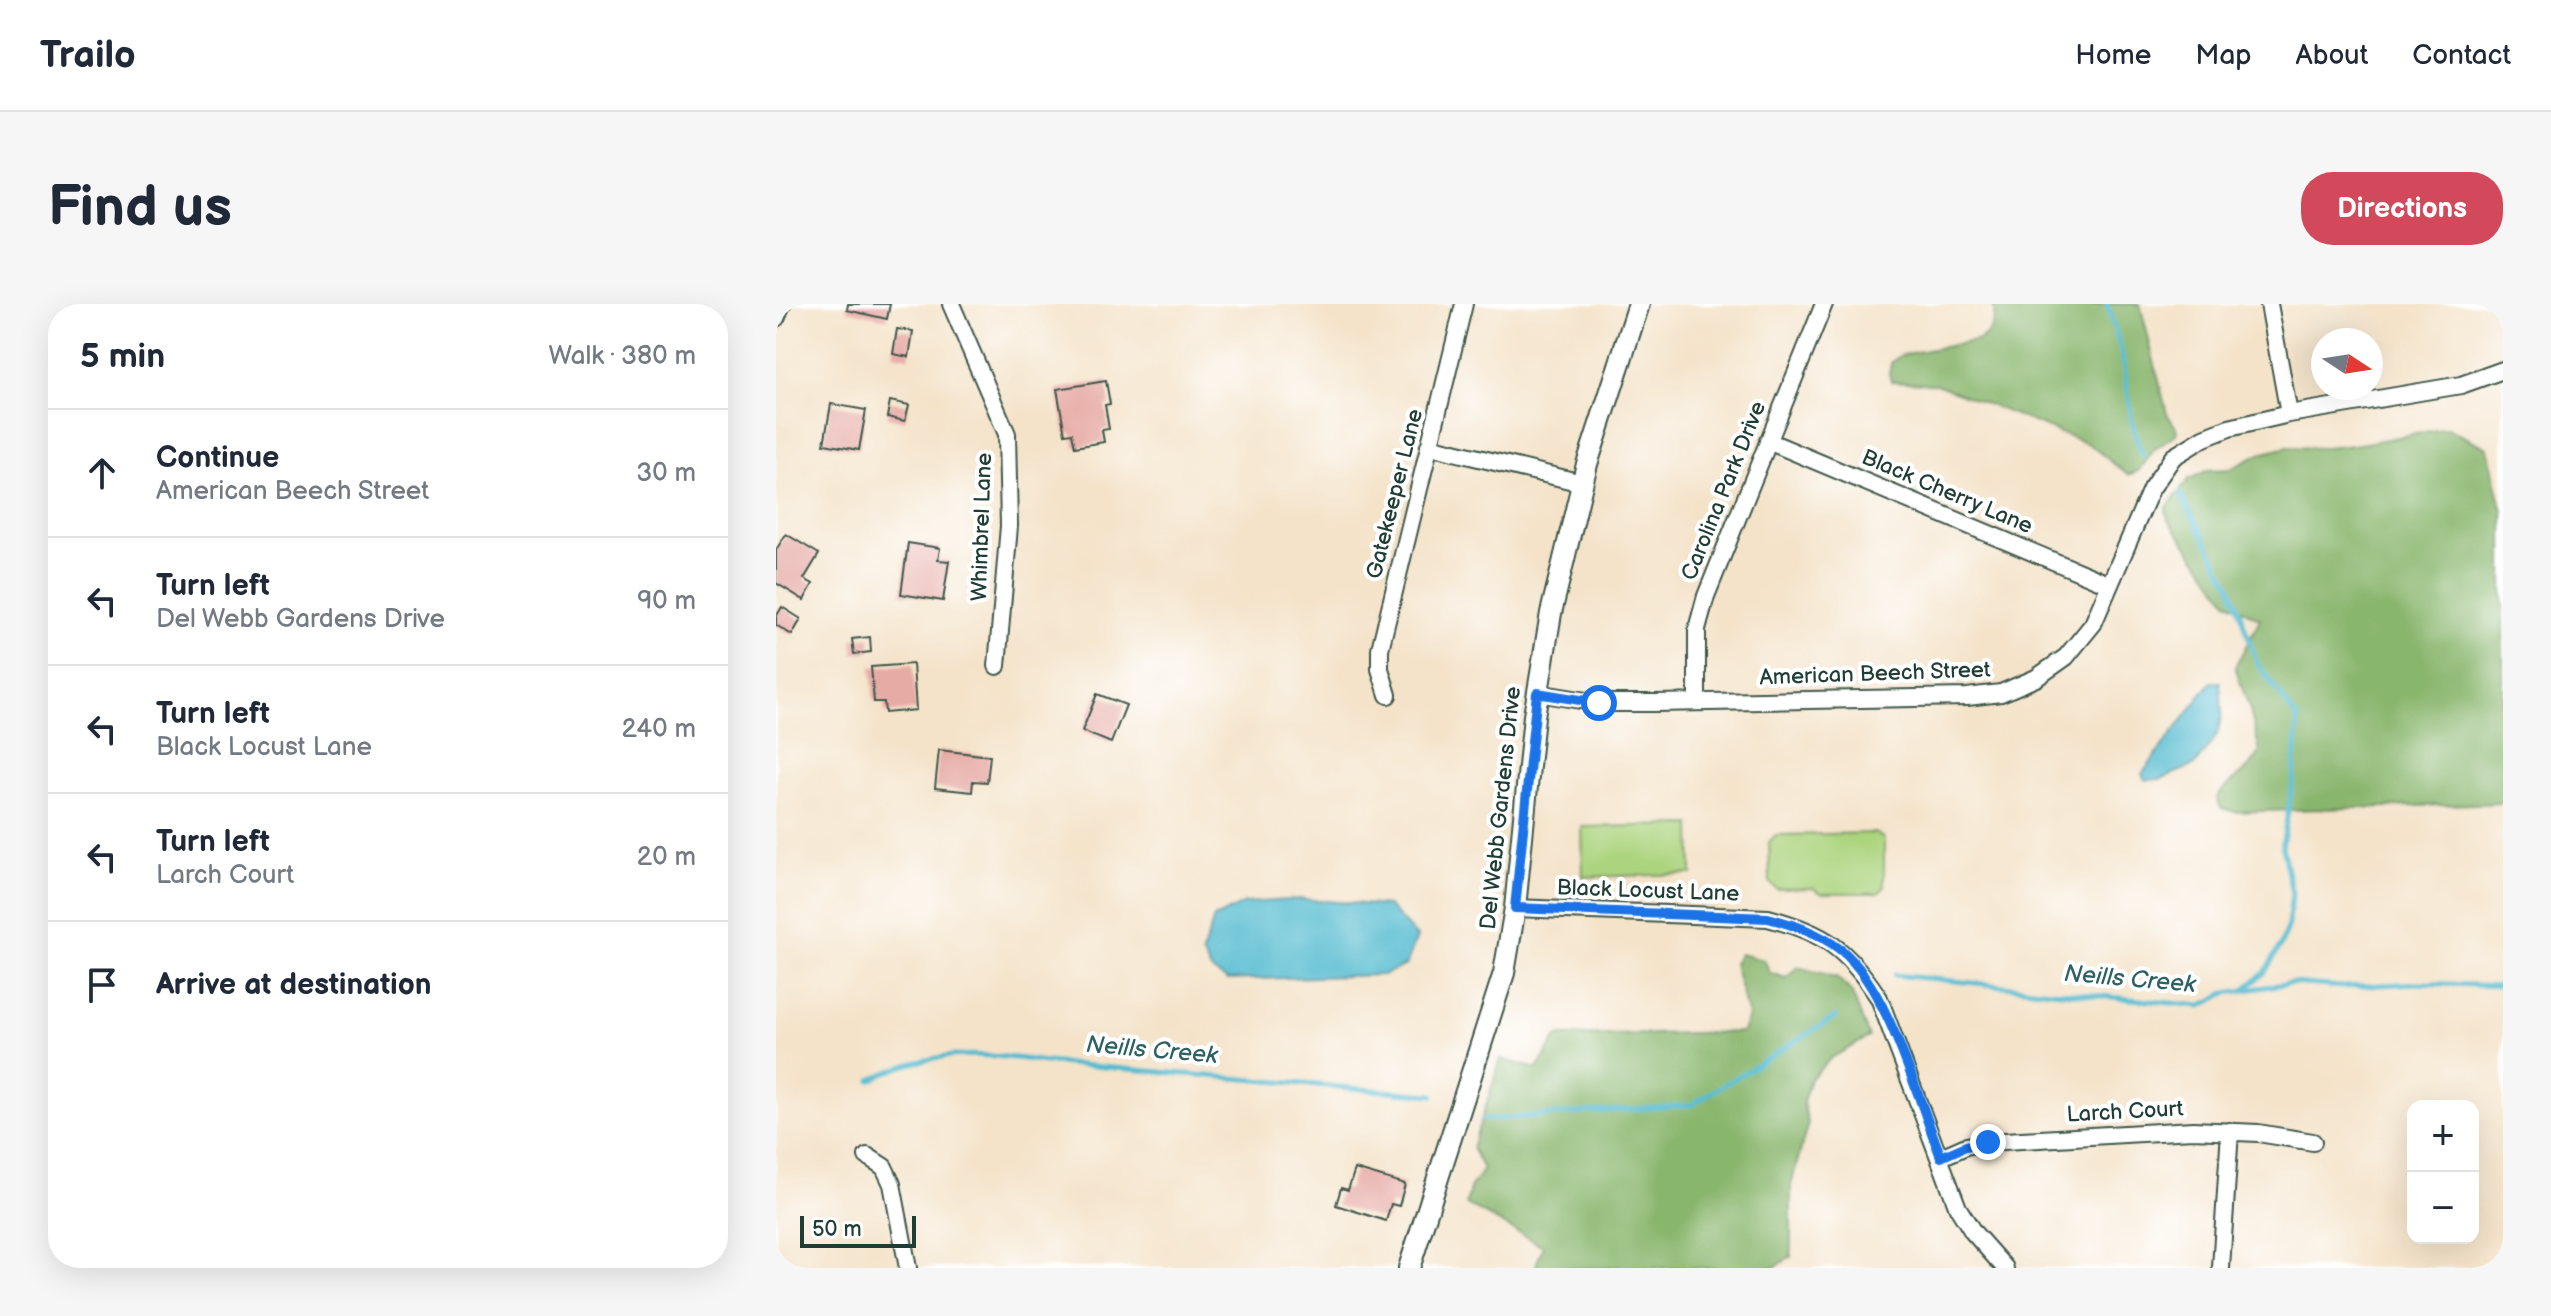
<!DOCTYPE html>
<html lang="en">
<head>
<meta charset="utf-8">
<style>
  :root { --surface:#fff; --page:#f6f6f7; --text:#1f2937; --muted:#747a83; --line:#e0e1e3; --accent:#d1495b }
  body { margin:0; font-family:"Balsamiq Sans",sans-serif; background:var(--page); color:var(--text) }
  .controls { position:absolute; right:24px; bottom:24px; display:grid; overflow:hidden; border-radius:16px; box-shadow:0 8px 32px #0002 }
  .controls button { width:72px; height:72px; display:grid; place-items:center; padding:0; border:0; border-bottom:2px solid var(--line); background:var(--surface); color:var(--text); font:40px sans-serif }
  .compass { position:absolute; left:1535px; top:24px; width:72px; height:72px; border-radius:50%; background:var(--surface); box-shadow:0 8px 32px #0002; rotate:102deg }
  .scale { position:absolute; left:24px; bottom:20px; width:116px; box-sizing:border-box; padding-left:8px; border:4px solid #1f3d34; border-top:0; font-size:22px; line-height:28px; white-space:nowrap; color:#1f3d34; -webkit-text-stroke:6px #fff; paint-order:stroke }
  .stop { position:absolute; width:24px; height:24px; margin:-18px; border:6px solid #1a73e8; border-radius:50%; background:#fff }
  .stop.end { background:#1a73e8; border-color:#fff; box-shadow:0 2px 8px #0008 }
  .list { margin:0; padding:0; list-style:none }
  h2 { display:flex; justify-content:space-between; align-items:center; height:104px; margin:0; padding:0 32px; font-size:34px }
  h2 small { font-size:26px; font-weight:400; color:var(--muted) }
  .list li { display:grid; grid-template-columns:52px 1fr auto; gap:24px; align-items:center; box-sizing:border-box; height:128px; padding:0 32px; border-top:2px solid var(--line) }
  .list b { display:block; font-size:30px; white-space:nowrap }
  .list p { margin:0; font-size:26px; white-space:nowrap; color:var(--muted) }
  .list em { font-size:26px; font-style:normal; color:var(--muted) }
  .icon { flex:none; width:44px; height:44px; fill:none; stroke:currentColor; stroke-width:2; stroke-linecap:round; stroke-linejoin:round }
  .map { position:relative; flex:none; width:1727px; height:964px; overflow:hidden; border-radius:32px }
  header { display:flex; align-items:center; gap:48px; box-sizing:border-box; height:112px; padding:0 40px; background:var(--surface); border-bottom:2px solid var(--line) }
  header strong { font-size:38px }
  nav { display:flex; gap:44px; margin-inline-start:auto; font-size:28px }
  .intro { display:flex; align-items:center; justify-content:space-between; box-sizing:border-box; height:192px; padding:0 48px }
  h1 { margin:0; font-size:56px }
  .button { padding:20px 36px; border-radius:32px; background:var(--accent); color:#fff; font-size:28px; font-weight:700 }
  main { display:flex; gap:48px; padding:0 48px }
  aside { flex:1; background:var(--surface); border-radius:32px; box-shadow:0 8px 32px #0002 }
  .map>svg:first-child { display:block }
  .green { fill:#acd47e; stroke:#668859; stroke-width:2 }
  .forest { fill:#89b66d; stroke:#547a50; stroke-width:2 }
  .water { fill:#51bacf; stroke:#387c82; stroke-width:2 }
  .lines { fill:none; stroke-linecap:round; stroke-linejoin:round }
  .stream { stroke:#51bacf; stroke-width:5 }
  .building { fill:#e7aba6 }
  .minor-casing { stroke:#3f564a; stroke-width:20 }
  .tertiary-casing { stroke:#3f564a; stroke-width:24 }
  .minor { stroke:#fff; stroke-width:16 }
  .tertiary { stroke:#fff; stroke-width:20 }
  .route { stroke:#1a73e8; stroke-width:10 }
  .labels { text-anchor:middle; dominant-baseline:central; stroke-width:8; stroke-linejoin:round; paint-order:stroke }
  .street-label { font-size:22px; fill:#1f3d34; stroke:#fff }
  .water-label { font-size:24px; font-style:italic; fill:#2e6262; stroke:#fff }
</style>
</head>
<body>
<header>
<strong>Trailo</strong>
<nav><a>Home</a><a>Map</a><a>About</a><a>Contact</a></nav>
</header>
<div class="intro"><h1>Find us</h1><a class="button">Directions</a></div>
<main>
<aside>
<h2>5 min<small>Walk · 380 m</small></h2>
<ul class="list">
<li><svg class="icon" aria-label="ahead" viewBox="0 0 24 24"><path d="M12 20V5M6 11l6-6 6 6"/></svg><div><b>Continue</b><p>American Beech Street</p></div><em>30 m</em></li>
<li><svg class="icon" aria-label="left" viewBox="0 0 24 24"><path d="M17 20v-9H6M10 6l-5 5 5 5"/></svg><div><b>Turn left</b><p>Del Webb Gardens Drive</p></div><em>90 m</em></li>
<li><svg class="icon" aria-label="left" viewBox="0 0 24 24"><path d="M17 20v-9H6M10 6l-5 5 5 5"/></svg><div><b>Turn left</b><p>Black Locust Lane</p></div><em>240 m</em></li>
<li><svg class="icon" aria-label="left" viewBox="0 0 24 24"><path d="M17 20v-9H6M10 6l-5 5 5 5"/></svg><div><b>Turn left</b><p>Larch Court</p></div><em>20 m</em></li>
<li><svg class="icon" aria-label="arrive" viewBox="0 0 24 24"><path d="M6 21V4h12l-3 4 3 4H6"/></svg><div><b>Arrive at destination</b></div></li>
</ul>
</aside>
<div class="map">
<svg width="1727" height="964" viewBox="0 0 1727 964">
  <rect width="100%" height="100%" fill="#fff"/>
  <filter id="ink" filterUnits="userSpaceOnUse"><feTurbulence type="fractalNoise" baseFrequency=".0125" numOctaves="2"/><feDisplacementMap in="SourceGraphic" scale="16" xChannelSelector="R" yChannelSelector="G"/><feConvolveMatrix kernelMatrix="1 2 1 2 8 2 1 2 1" color-interpolation-filters="sRGB"/></filter>
  <filter id="wash" filterUnits="userSpaceOnUse"><feTurbulence type="fractalNoise" baseFrequency=".006" numOctaves="4" result="noise"/><feDisplacementMap in="SourceGraphic" scale="32" xChannelSelector="R" yChannelSelector="G"/><feGaussianBlur stdDeviation="1.8" result="paint"/><feColorMatrix in="noise" values="0 0 0 0 0 0 0 0 0 0 0 0 0 0 0 0 0 1.4 0 .05"/><feComposite in="paint" operator="in"/></filter>
  <g filter="url(#wash)">
    <rect width="100%" height="100%" fill="#f4e3c9"/>
    <path class="green" d="M915,521L916,570L807,573L806,523Z
      M1100,529L1108,535V583L1103,589H1045L1037,584L1001,585L994,579L993,538L1000,531Z"/>
    <path class="forest" d="M1217,0H1364L1391,110L1401,125L1400,130L1378,146L1364,166L1352,171L1313,140L1160,80L1115,77L1113,69L1115,59L1125,51L1204,36C1216,27 1221,15 1217,0Z
      M1671,124L1712,144L1727,208V499L1459,508L1445,504L1441,493C1456,474 1471,471 1484,448L1474,406L1459,363L1484,315L1452,298L1392,215L1390,205L1413,175L1432,166L1454,165L1484,150L1511,143L1549,144L1578,141Z
      M964,650L988,656L994,669L1010,674L1022,663L1060,673L1075,687L1093,733L1055,754L1034,775L1027,798L1032,819L1015,881V953L997,964H759L767,942L690,900L694,885L707,865L696,844L725,755L761,765L782,732L967,728L972,712L958,659Z"/>
    <path class="water" d="M1435,378H1444L1446,409L1441,431L1419,461L1385,475L1370,476L1366,470Z
      M525,595L612,602L641,633L630,661L607,671L451,676L435,666L426,649L438,614L469,599Z"/>
    <g class="lines">
      <path class="stream" d="M1331,0C1337,20 1345,40 1348,61C1354,95 1353,121 1368,153
        M1404,190L1455,283L1481,359L1522,416L1518,472L1506,542L1516,590L1512,621L1505,641L1489,668L1470,684
        M1119,671L1425,702L1450,689L1515,679L1567,683L1642,679L1727,682
        M95,776C154,745 206,748 269,758L657,791
        M707,816L915,801L1061,712"/>
    </g>
    <g id="blocks">
      <path class="building" d="M72,0H114L111,15L71,6Z
        M121,25L137,27L133,53L117,50Z
        M330,77L334,100L329,101L333,125L326,126L328,138L299,143L296,129L289,130L281,85Z
        M114,97L133,101L129,117L111,113Z
        M55,100L90,106L83,146L48,140Z
        M10,230L43,250L28,275L37,280L28,296L0,279V246Z
        M132,239L164,244L162,256L173,257L167,297L125,290Z
        M6,303L25,315L16,331L0,321V313Z
        M94,333L95,348L78,350L76,335Z
        M137,360L140,406L109,409L108,398H98L95,363Z
        M321,390L350,401L335,439L306,427Z
        M163,446L214,452L211,478L197,477L196,488L159,484Z
        M579,865L629,880L623,902L615,900L610,917L560,901L565,884L572,886Z"/>
    </g>
  </g>
  <g filter="url(#ink)">
    <use href="#blocks" fill-opacity="0" stroke="#3f564a" stroke-width="2"/>
    <g class="lines">
      <defs>
        <path id="minor" d="M175,0L231,130L233,222L221,362
          M1493,0L1513,110
          M0,14L6,0
          M992,137L1332,280
          M653,142L806,179
          M761,389L823,399H879L1191,393L1225,389L1260,374L1290,353L1317,320L1375,185L1397,153L1428,134L1453,124L1513,110L1685,81L1727,66
          M612,391L604,365V345L688,0
          M921,397V325L930,292L1048,0
          M739,604L992,614C1049,629 1071,645 1103,694L1182,904L1197,928L1229,964
          M91,852L108,863L116,880L132,964
          M1165,853L1190,842L1212,838L1417,826L1482,829L1537,838
          M1445,964L1454,827"/>
        <path id="tertiary" d="M633,964L728,669L739,604L758,412L775,309L811,160L863,0"/>
      </defs>
      <use href="#minor" class="minor-casing"/>
      <use href="#tertiary" class="tertiary-casing"/>
      <use href="#minor" class="minor"/>
      <use href="#tertiary" class="tertiary"/>
    </g>
  </g>
  <g class="lines" filter="url(#ink)">
    <path class="route" d="M823,399L761,389L739,604L992,614C1019,621 1043,629 1065,646C1112,683 1142,796 1165,853L1190,842L1212,838"/>
  </g>
  <g class="labels">
    <g class="street-label">
      <text transform="translate(948 187) rotate(-68)">Carolina Park Drive</text>
      <text transform="translate(1171 188) rotate(23)">Black Cherry Lane</text>
      <text transform="translate(619 190) rotate(-76)">Gatekeeper Lane</text>
      <text transform="translate(206 223) rotate(-88)">Whimbrel Lane</text>
      <text transform="translate(1099 370) rotate(-2)">American Beech Street</text>
      <text transform="translate(725 504) rotate(-84)">Del Webb Gardens Drive</text>
      <text transform="translate(872 587) rotate(2)">Black Locust Lane</text>
      <text transform="translate(1349 808) rotate(-3)">Larch Court</text>
    </g>
    <g class="water-label">
      <text transform="translate(1354 675) rotate(5)">Neills Creek</text>
      <text transform="translate(376 746) rotate(5)">Neills Creek</text>
    </g>
  </g>
</svg>
<div class="controls">
<button>+</button>
<button>−</button>
</div>
<svg class="compass" viewBox="-18 -18 36 36"><path d="M0-13l5 13h-10z" fill="#e53935"/><path d="M0 13l5-13h-10z" fill="#747a83"/></svg>
<div class="scale">50 m</div>
<div class="stop" style="left:823px;top:399px"></div>
<div class="stop end" style="left:1212px;top:838px"></div>
</div>
</main>
</body>
</html>
